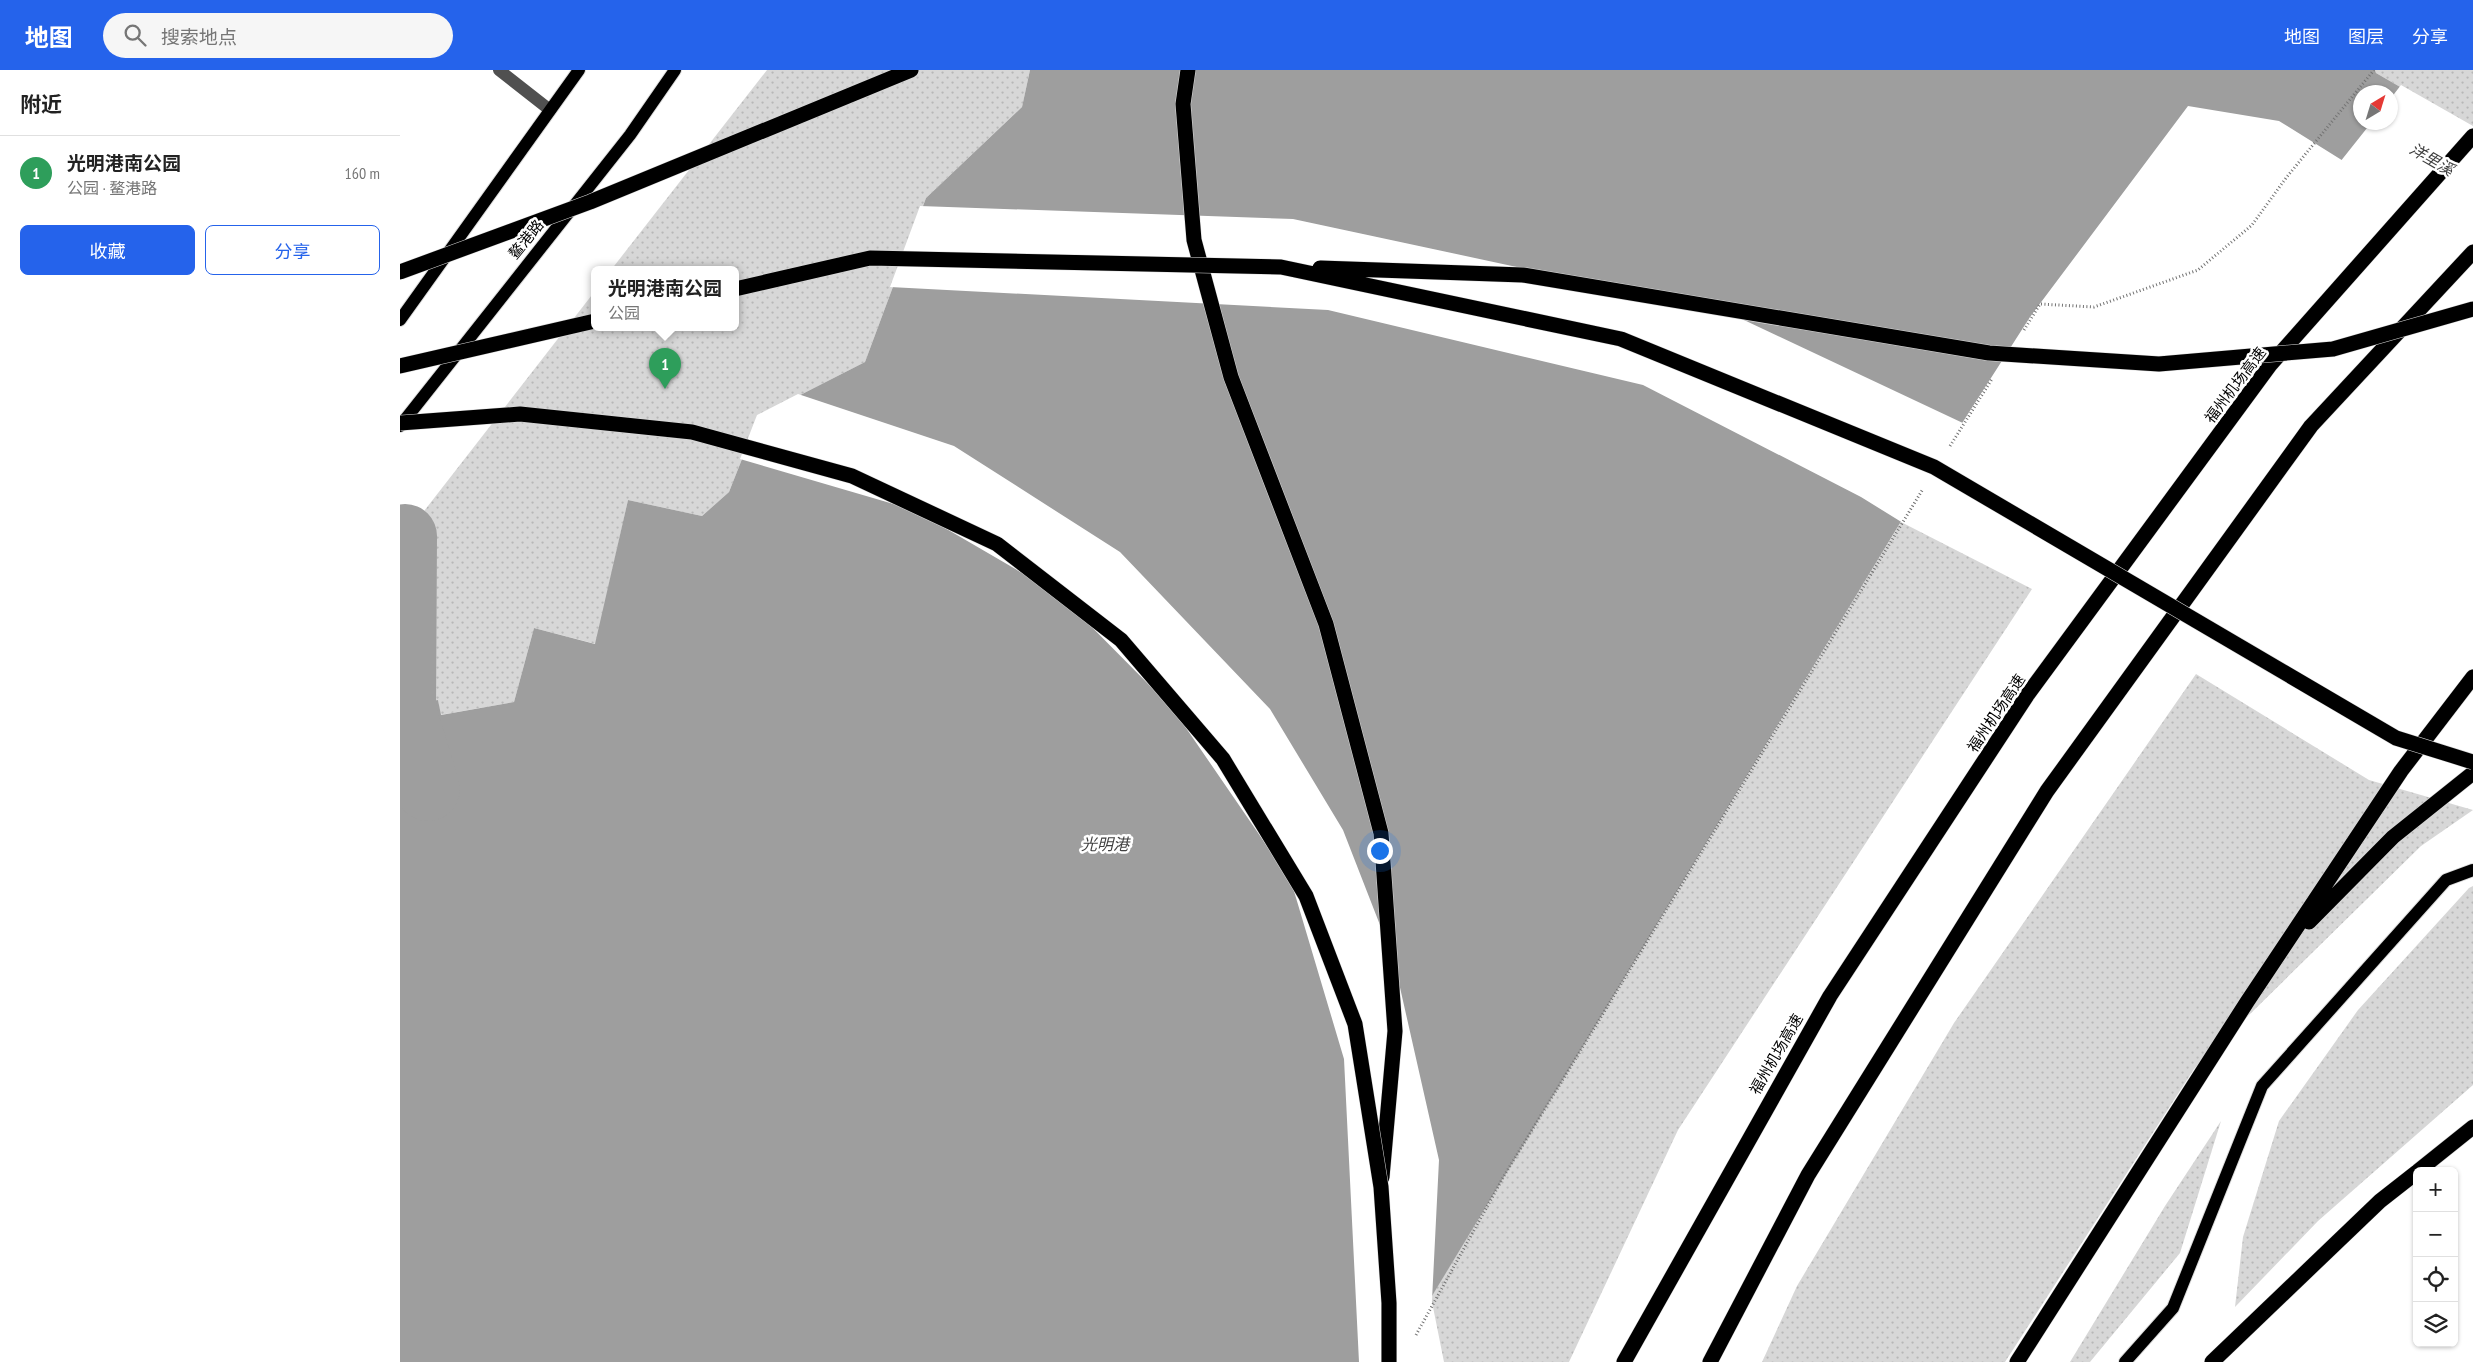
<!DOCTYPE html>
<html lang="zh">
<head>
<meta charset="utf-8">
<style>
  :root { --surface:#fff; --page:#f6f6f6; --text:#222; --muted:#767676; --line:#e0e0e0; --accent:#2563eb }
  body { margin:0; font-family:"PT Sans Narrow","Noto Sans SC",sans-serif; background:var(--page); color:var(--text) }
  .controls { position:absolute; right:15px; bottom:15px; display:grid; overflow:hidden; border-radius:8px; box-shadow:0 1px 4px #0004 }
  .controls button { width:45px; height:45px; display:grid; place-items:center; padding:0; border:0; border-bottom:1px solid var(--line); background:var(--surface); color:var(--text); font:25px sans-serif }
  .compass { position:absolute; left:1953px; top:15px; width:45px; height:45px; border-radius:50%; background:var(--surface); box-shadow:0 1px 4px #0004; rotate:38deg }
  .you { position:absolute; left:979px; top:780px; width:18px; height:18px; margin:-12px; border:4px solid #fff; border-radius:50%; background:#1a73e8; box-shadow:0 0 0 8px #1a73e833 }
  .badge { display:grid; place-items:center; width:32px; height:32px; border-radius:50%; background:var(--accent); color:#fff; font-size:16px; font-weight:700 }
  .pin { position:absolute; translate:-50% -41px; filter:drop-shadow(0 1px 2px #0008) }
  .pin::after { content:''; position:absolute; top:26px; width:18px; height:15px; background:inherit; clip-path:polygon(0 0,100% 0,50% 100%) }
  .popup { position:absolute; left:191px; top:196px; width:148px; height:65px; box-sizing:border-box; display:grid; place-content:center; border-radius:8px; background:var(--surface); filter:drop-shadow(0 1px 4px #0005); font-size:16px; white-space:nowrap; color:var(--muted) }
  .popup b { font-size:19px; color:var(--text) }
  .popup::after { content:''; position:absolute; left:50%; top:100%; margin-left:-10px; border:10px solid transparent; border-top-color:var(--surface) }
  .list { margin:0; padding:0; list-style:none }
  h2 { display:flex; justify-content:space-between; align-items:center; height:65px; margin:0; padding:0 20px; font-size:21px }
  h2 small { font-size:16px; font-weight:400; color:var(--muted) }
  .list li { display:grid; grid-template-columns:32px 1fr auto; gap:15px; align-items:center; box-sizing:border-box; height:75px; padding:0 20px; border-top:1px solid var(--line) }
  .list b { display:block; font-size:19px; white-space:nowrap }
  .list p { margin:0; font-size:16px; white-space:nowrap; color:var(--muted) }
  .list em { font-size:16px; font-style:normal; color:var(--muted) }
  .actions { display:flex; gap:10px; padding:15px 20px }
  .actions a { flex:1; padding:11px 0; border:1px solid var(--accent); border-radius:8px; text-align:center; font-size:18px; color:var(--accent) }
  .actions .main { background:var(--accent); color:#fff }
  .icon { flex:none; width:28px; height:28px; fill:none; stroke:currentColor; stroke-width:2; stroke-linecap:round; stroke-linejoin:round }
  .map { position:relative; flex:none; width:2073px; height:1292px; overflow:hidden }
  header { display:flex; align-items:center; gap:30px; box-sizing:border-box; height:70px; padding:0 25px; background:var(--accent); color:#fff }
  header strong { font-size:24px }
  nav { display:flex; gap:28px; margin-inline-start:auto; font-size:18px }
  .search { width:350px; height:45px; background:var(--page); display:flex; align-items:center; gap:12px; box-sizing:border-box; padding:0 18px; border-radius:28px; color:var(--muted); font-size:19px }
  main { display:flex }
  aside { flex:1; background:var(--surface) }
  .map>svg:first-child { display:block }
  .green { fill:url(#green-dots) }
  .water { fill:#9e9e9e; fill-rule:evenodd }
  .pier { fill:#fff }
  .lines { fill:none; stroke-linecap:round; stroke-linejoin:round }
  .river { stroke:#9e9e9e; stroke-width:64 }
  .major-casing { stroke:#dbdbdb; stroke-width:14 }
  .highway-casing { stroke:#dbdbdb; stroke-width:16 }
  .path { stroke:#727272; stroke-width:3; stroke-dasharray:1 2.5; stroke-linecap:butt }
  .minor { stroke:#505050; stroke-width:12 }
  .major { stroke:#000; stroke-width:12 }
  .highway { stroke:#000; stroke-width:15 }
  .highway-bridge-casing { stroke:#dbdbdb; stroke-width:16; stroke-linecap:butt }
  .highway-bridge { stroke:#000; stroke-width:15 }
  .labels { text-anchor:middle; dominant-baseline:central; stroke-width:5; stroke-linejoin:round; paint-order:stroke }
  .street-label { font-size:15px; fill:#000; stroke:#fff }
  .water-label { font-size:16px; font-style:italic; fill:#3f3f3f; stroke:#fff }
</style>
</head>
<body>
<header>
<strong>地图</strong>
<div class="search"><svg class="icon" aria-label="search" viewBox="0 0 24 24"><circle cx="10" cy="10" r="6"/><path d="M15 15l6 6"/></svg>搜索地点</div>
<nav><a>地图</a><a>图层</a><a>分享</a></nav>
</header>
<main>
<aside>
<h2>附近<small></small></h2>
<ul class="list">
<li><span class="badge" style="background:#2e9e5b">1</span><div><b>光明港南公园</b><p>公园 · 鳌港路</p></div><em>160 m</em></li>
</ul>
<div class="actions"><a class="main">收藏</a><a>分享</a></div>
</aside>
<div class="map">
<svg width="2073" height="1292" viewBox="0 0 2073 1292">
  <defs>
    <pattern id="green-dots" width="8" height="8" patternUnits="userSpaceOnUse" patternTransform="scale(1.25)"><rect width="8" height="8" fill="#d7d7d7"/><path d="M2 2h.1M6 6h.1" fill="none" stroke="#b7b7b7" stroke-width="1.8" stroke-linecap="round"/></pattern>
  </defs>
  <rect width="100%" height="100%" fill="#fff"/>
  <path class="green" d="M367,0H630L622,37L526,128L465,292L359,346L329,422L302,446L228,430L196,574L134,558L114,632L40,645L38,630L0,635V472L195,221V258H335V200H211Z
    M1975,0H2073V59L1976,3Z
    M1501,452L1632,519L1278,1060L1169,1292H1044L1031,1227Z
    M1796,604L1969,710L2073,740L2021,776L1794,999L1605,1292H1362L1397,1216L1554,953Z
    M2073,816V1015L1918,1151L1835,1237L1843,1167L1879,1051L1958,940L2069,818Z
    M1821,1051L1780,1183L1690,1292H1670L1765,1136Z"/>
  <path class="water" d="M630,0H1975L1976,3L2073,59V172L1879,51L1788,36L1630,247L1534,397L992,1292H0V635L38,630L41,645L114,632L134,558L195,574L228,430L302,446L329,422L359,346L465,292L526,128L622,37ZM1960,22H1990V52H1960Z"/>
  <path class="pier" d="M2001,15L2073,56V174L1940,92L1971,53L1990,52L1991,28Z
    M520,136L893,149L1327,242L1565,354L1503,453L1461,427L1243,315L928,240L490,217Z
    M398,324L554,376L720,482L870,639L943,760L994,891L1039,1090L1032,1230L995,1292H959L944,989L891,811L773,639L660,525L514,440L340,389L357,345Z"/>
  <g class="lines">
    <path class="river" d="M5,466L4,641L28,719"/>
    <defs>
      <path id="major" d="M0,250L179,0
        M0,356L230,65L275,0
        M1725,1292L1773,1238L1862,1016L2046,810L2073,800"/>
      <path id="highway" d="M788,0L783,34L794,170L831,307L926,554L981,763L995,961L982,1107
        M1909,852L1993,767L2073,703
        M2018,1101L2073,1057
        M1224,1292L1430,926L1628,624L1870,295L2073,66
        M1310,1292L1408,1105L1647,721L1911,356L2073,182
        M1617,1292L1847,932L2001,701L2073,607
        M1812,1292L1980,1131L2017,1102"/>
    </defs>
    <use href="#major" class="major-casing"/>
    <use href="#highway" class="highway-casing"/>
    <path class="path" d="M1624,260L1640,234L1694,237L1798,200L1852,155L1886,108L1974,0
      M1550,376L1592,309
      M1016,1265L1104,1106L1523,419"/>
    <path class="minor" d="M99,0L150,40"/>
    <use href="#major" class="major"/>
    <use href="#highway" class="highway"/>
    <defs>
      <path id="highway-bridge" d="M920,198L1123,205L1589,283L1759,294L1933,279L2073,239
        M0,202L190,132L511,0
        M335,219L470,188L881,197L1221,269L1534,397L1996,668L2073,692
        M0,296L195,251
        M0,353L120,344L292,362L452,406L597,474L721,570L823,689L906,826L955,954L981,1117L989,1233V1292"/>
    </defs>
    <use href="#highway-bridge" class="highway-bridge-casing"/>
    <use href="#highway-bridge" class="highway-bridge"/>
  </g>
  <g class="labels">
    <g class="street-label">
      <text transform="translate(126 169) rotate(-51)">鳌港路</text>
      <text transform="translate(1835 315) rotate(-53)">福州机场高速</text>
      <text transform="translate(1596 643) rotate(-56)">福州机场高速</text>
      <text transform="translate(1376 984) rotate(-60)">福州机场高速</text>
    </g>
    <g class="water-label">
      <text transform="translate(2032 89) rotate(30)">洋里溪</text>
      <text x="705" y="774">光明港</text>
    </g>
  </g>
</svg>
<div class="controls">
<button>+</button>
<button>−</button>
<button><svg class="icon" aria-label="locate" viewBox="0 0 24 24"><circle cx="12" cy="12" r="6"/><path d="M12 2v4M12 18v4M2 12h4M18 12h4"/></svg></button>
<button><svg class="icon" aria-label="layers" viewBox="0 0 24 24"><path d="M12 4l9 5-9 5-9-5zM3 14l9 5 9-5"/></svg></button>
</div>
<svg class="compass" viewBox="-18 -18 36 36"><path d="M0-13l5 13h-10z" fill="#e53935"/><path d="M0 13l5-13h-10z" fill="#767676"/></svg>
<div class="you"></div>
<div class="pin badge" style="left:265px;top:319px;background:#2e9e5b">1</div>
<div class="popup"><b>光明港南公园</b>公园</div>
</div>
</main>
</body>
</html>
